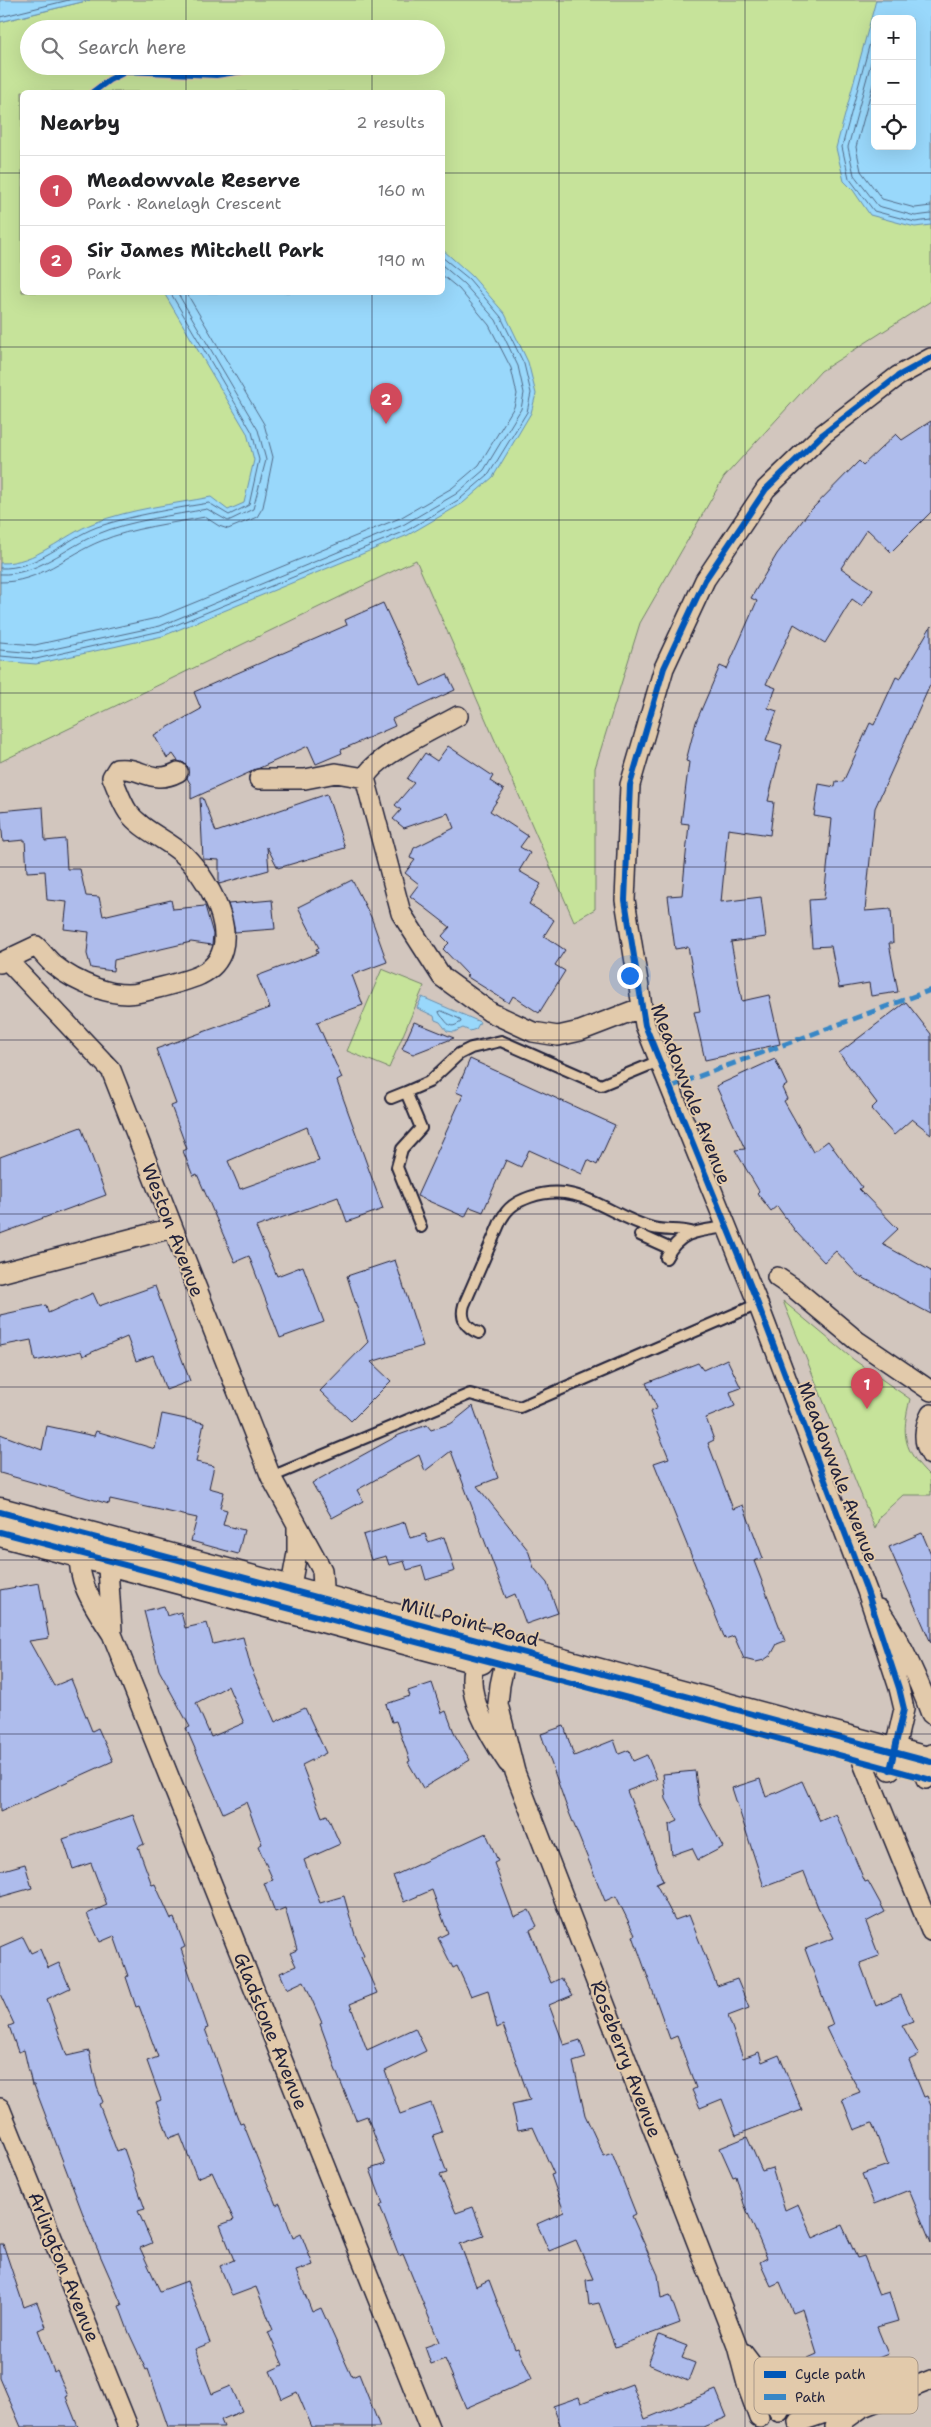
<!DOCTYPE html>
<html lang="en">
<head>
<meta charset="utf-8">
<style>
  :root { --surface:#fff; --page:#f2f2f2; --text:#202124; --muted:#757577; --line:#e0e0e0; --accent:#d1495b }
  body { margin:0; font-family:"Shantell Sans",sans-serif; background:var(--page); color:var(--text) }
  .controls { position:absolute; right:15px; top:15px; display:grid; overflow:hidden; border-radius:8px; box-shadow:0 5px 20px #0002 }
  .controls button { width:45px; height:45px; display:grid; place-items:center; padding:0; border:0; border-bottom:1px solid var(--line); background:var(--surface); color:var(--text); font:25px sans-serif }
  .you { position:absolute; left:629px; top:975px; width:18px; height:18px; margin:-12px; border:4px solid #fff; border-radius:50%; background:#1a73e8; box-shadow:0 0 0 8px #1a73e833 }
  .badge { display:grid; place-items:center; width:32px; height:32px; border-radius:50%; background:var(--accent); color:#fff; font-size:16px; font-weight:700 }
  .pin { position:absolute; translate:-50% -41px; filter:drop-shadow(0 1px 2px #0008) }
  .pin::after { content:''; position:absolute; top:26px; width:18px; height:15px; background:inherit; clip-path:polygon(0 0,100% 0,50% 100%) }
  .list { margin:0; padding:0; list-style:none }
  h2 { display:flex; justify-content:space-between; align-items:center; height:65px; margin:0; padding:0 20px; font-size:21px }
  h2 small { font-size:16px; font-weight:400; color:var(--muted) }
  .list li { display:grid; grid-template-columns:32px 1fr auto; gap:15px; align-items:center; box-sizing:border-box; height:70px; padding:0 20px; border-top:1px solid var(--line) }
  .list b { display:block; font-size:19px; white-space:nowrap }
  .list p { margin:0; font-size:16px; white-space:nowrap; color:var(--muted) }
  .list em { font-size:16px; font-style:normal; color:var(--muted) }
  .icon { flex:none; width:28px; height:28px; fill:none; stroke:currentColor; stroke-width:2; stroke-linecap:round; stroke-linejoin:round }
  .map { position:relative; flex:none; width:931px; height:2427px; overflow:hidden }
  .search { position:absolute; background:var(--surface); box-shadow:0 5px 20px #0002; left:20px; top:20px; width:425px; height:55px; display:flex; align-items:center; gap:12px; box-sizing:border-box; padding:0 18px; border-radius:28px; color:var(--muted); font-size:19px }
  .panel { position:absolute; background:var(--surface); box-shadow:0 5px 20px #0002; left:20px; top:90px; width:425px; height:205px; border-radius:8px }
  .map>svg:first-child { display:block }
  .green { fill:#c6e39a; stroke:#74826a; fill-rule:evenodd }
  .water { fill:#99d8fb; stroke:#698fae; fill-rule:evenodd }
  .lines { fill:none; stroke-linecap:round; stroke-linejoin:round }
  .shore { stroke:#526b88; stroke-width:1 }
  .building { fill:#aebcec; stroke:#22223b; fill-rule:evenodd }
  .lane-casing { stroke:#22223b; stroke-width:14 }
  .street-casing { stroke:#22223b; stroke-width:22 }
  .secondary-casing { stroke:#22223b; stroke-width:31 }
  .lane { stroke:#e2caab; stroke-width:10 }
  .street { stroke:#e2caab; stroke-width:19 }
  .secondary { stroke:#e2caab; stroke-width:28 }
  .quiet { stroke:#3887c6; stroke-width:5; stroke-dasharray:10 5; stroke-linecap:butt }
  .cycleway-casing { stroke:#e2caab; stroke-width:9 }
  .cycleway { stroke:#0057b8; stroke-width:6 }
  .grid { fill:none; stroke:#22223b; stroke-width:1; stroke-opacity:0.55 }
  .labels { text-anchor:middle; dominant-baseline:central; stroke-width:4; stroke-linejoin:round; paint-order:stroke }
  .street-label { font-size:19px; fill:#22223b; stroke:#e2caab }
  .key { fill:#e2caab; stroke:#a89889; stroke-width:1 }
  .key-label { font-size:14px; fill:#22223b }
</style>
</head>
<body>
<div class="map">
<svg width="931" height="2427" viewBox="0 0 931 2427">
  <rect width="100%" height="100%" fill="#d2c6be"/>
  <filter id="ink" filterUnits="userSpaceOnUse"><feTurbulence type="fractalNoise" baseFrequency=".02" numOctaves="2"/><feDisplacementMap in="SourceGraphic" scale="10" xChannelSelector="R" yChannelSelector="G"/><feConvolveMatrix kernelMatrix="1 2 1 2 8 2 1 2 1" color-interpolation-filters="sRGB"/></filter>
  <g filter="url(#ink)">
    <path class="green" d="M90,0H931V301L821,371L724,477L640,623L595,768V909L574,921L416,560L0,762V22ZM875,19H912V146H875ZM29,29H436V66H29ZM22,92H442V292H22Z
      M382,969L424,986L389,1068L347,1051Z
      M783,1301L854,1360L910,1399C901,1435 903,1450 930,1476L931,1495H903L880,1516L875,1529Z"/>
    <path class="water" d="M0,0H90L0,22Z
      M876,0H931V225L915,227L870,215L853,190L844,181L836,148ZM875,19H912V146H875Z
      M443,250L472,276L505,314L528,362L536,394L531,413L493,477L463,503L408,535L163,636L36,664L0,661V563C36,564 63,535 94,523C130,509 174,504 211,497L228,510L244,503L254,460L247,433L164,293L442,292Z
      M422,997L480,1022L476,1029L470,1031L463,1028L454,1032L447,1031L440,1022L435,1020L434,1016L417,1008Z"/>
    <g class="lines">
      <path class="shore" d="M0,17L69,0
        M875,24L842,147L849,178L874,211L915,222L931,220
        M875,48L848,147L854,175L878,206L915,216L931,214
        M875,77L856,147L861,171L882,199L915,208L931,206
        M0,568C37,570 65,539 97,527C133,515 172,509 209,503L229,515L249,505L259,460L252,432L170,292
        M0,574C37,576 66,547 98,534C128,521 175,515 207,509L228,521L253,509L266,460L258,430L177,292
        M0,582C39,583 68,554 101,541C131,528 174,523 205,517L219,526L228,529L257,517L263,507L273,457L264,424L186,292
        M0,642L35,645L157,618L400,518L452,488L479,465L514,407L517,394L511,368L489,325L459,289L442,275
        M0,650L35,653L160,626L403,525L456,494L484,470L521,409L524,393L518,366L496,320L464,284L442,265
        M0,656L36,659L161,631L406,531L460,499L489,474L527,412L531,393L524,364L501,317L469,279L442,257
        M442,1011L460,1019L461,1022C452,1028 450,1027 444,1019C442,1017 440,1015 439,1012Z"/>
    </g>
    <path class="building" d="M931,421V512L891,552L867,529L841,568L873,590L862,606L852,599L825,643L794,624L766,684L776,688L768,708L777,711L766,740L782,745L768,801L774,802L770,835L728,829L721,902L761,897L766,937L731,942L742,1001L769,995L780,1044L705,1060L694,1012L700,1011L688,947L675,949L668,896L682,895L689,824L681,823L689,762L686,761L696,722L720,666L727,669L757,601L751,598L777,554L809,512L859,461L863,465L896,434L902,440Z
      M383,603L421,686L447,674L455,690L392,719L395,726L341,750L342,753L316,764L308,746L191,799V785L187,778L188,767L184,763L178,761L173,754L167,758L154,735L201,709L194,692L347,625L345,620Z
      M931,626V683L875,808L865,911L891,909L893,943H889L898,992L871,996L869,983L839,988L831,946L812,947L809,900L824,899L832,819L814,816L819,784L835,787L836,781L843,782L870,723L874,725L896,677L900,679Z
      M448,746L493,776L490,781L504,790L490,811L528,836L520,847L530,853L519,871L541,884L529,904L554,920L544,936L565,950L555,965L565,971L539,1013L513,996L509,1003L466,976L468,975L443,949L449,943L442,936L450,927L410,896L419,884L405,873L415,860L410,858L414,848L454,828L448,813L404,828L393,819L401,810L395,805L414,783L407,779L425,753L437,761Z
      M327,794L345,848L278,868L267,847L269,870L219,884V860L203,859L200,798H203L216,832Z
      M43,807L45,841L65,839L67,869H80L86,896L99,897L103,916L171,900L173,909L205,906L213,934L212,945L191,942L114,960L113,971L91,968L87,954L89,932L64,929L67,902L47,900L45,871L27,872L25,840L3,842L0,811Z
      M352,880L371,917L387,962L352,975L363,1005L317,1022L342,1078L337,1081L383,1209L347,1222L338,1197L256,1227L277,1276L303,1266L324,1322L280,1338L249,1256L235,1262L197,1174L193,1176L183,1151L187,1149L171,1106L176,1104L156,1049L270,1008L257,976L318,953L316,949L319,948L298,907ZM307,1127L319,1161L240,1189L228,1161Z
      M272,900L275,929L235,932L228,904Z
      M906,1002L931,1034V1134L912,1119L894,1135L871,1109L877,1103L839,1053Z
      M414,1022L422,1025L454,1038L413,1054L402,1049Z
      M470,1059L615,1125L597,1165L588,1160L582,1174L529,1150L521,1167L506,1160L483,1212L470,1207L465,1217L417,1196L463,1095L456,1092Z
      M775,1059L787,1085L782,1088L787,1099L784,1101L813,1152L828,1141L862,1187L859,1189L898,1229L882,1244L931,1271V1314L858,1275L836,1251L824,1262L796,1232L777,1206L771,1211L757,1193L759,1191L735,1150L745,1149L716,1086Z
      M81,1127L106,1195L0,1234V1157Z
      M395,1260L423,1346L371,1362L391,1381L351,1421L320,1391L368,1342L347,1276Z
      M155,1286L190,1381L166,1390L153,1355L136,1361L127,1337L83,1356L81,1351L35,1361L31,1340L0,1346V1315L46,1305L48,1313L93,1293L99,1306Z
      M727,1359L741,1388L730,1392L735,1406L706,1418L714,1440L708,1443L733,1509L743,1505L763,1558L754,1561L785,1641L777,1644L771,1655L764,1660L756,1662L744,1659L734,1636L725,1639L654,1463L669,1458L650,1412L657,1408L646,1383L698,1363L703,1370Z
      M473,1406L498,1478L477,1486L528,1550L534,1568L547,1583L558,1613L526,1624L515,1594L506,1598L451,1451L425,1471L419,1455L357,1490L363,1501L332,1518L312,1483L399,1435L427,1425L431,1430L452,1423Z
      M162,1414L204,1423L196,1462L214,1466L209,1488L224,1492L220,1508L227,1510L223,1525L244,1530L238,1554L191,1541L197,1518L110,1499L109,1504L0,1473V1434L42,1450L47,1426L94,1436L96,1431L155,1449Z
      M405,1522L410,1538L425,1534L428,1542L444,1537L455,1571L426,1580L422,1566L407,1570L404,1561L389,1565L386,1556L371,1560L363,1535Z
      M922,1533L931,1554V1643L889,1547Z
      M39,1583L49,1638L29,1641L54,1686L71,1679L92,1731L98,1728L113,1761L0,1812V1590Z
      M164,1606L167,1616L181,1612L185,1628L207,1623L213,1644L243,1637L251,1668L275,1722L305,1708L326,1753L302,1765L322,1817L327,1815L340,1844L304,1860L320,1903L344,1896L355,1935L364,1956L361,1957L377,1993L350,2004L367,2050L415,2028L426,2051L385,2071L400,2114L431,2103L442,2132L433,2135L447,2173L440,2175L456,2213L473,2207L484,2236L460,2244L476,2286L489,2280L515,2349L518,2348L532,2379L466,2408L445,2359L431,2364L425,2347L439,2342L403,2254L399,2256L380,2206L383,2204L370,2169L385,2164L367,2116L356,2120L334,2066L335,2065L320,2024L322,2023L304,1981L287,1989L280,1973L296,1966L290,1953L297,1950L285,1908L275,1912L264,1883L273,1880L258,1846L262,1844L246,1802L223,1813L186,1728L190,1727L159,1670L144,1611ZM228,1686L244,1723L211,1737L196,1703Z
      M432,1683L442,1713L446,1711L455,1735L470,1760L423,1788L408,1762L410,1761L396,1721L392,1722L386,1704L410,1696L408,1691Z
      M564,1726L574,1756L614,1740L619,1754L629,1750L633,1761L647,1755L657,1779L627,1791L663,1881L656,1884L675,1920L689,1915L717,1986L737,1979L749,2008L728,2016L743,2058L759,2052L762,2062L779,2055L802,2110L736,2135L722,2099L700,2108L692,2090L696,2088L677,2036L670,2039L633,1936L635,1935L616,1896L605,1901L566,1805L541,1734Z
      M695,1771L699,1802L723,1847L698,1860L692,1848L672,1855L669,1825L678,1821L666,1799L663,1774Z
      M760,1779L766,1797L802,1781L820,1821L836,1814L865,1882L868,1881L885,1912L866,1922L879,1956L860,1963L876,2006L901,1995L913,2021L902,2025L919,2055L909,2060L924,2097L927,2096L931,2106V2243L909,2190L874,2204L862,2174L888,2165L872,2123L854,2130L842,2099L860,2092L838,2053L826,2028L833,2025L805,1949L834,1938L818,1907L804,1872L764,1887L732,1788Z
      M133,1815L144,1844L138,1847L152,1885L155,1884L171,1919L174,1918L185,1947L181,1949L208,2028L205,2029L240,2124L243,2123L276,2205L280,2203L293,2238L301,2234L313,2265L296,2271L312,2312L321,2308L352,2377L359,2374L380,2427H312L297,2392L282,2399L270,2371L283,2365L268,2332L273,2330L256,2287L232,2296L220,2266L234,2260L220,2225L234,2220L212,2172L197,2178L180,2134L169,2138L156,2102L161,2100L147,2061L158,2057L139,2006L136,2007L126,1977L128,1976L114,1936L100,1942L87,1914L107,1905L91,1863L73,1869L63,1839Z
      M486,1833L498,1861L494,1863L514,1917L529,1910L537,1926L530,1930L551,1983L561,1978L573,1995L549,2005L564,2045L580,2040L586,2058L573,2062L585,2115L604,2156L612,2153L636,2214L632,2216L658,2275L661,2298L670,2295L680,2323L615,2347L599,2303L589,2305L586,2280L593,2279L576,2240L549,2251L537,2224L564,2212L551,2175L554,2174L533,2127L518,2130L512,2104L530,2100L503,2025L497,2028L488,1990L471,1996L457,1966L453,1968L438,1938L448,1933L432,1890L404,1902L393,1876Z
      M25,1864L32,1888L0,1897V1871Z
      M23,1937L31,1953L40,1949L48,1968L59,1963L70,1988L47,1999L67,2056L89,2051L97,2087L103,2102L99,2104L117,2152L124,2149L145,2209L138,2211L152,2243L140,2248L160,2291L187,2281L210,2343L195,2349L212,2394L231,2386L242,2411L221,2420L224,2427H168L148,2369L146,2370L129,2333L119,2306L122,2305L89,2230L34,2085H32L24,2050L18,2052L9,2026L14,2024L0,1994V1947Z
      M747,2137L762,2171L772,2168L785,2210L798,2204L813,2238L842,2225L857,2258L864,2256L879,2295L889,2292L898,2321L877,2327L888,2354L818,2383L808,2358L817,2354L803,2309L793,2313L780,2282L771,2286L760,2262L767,2258L744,2204L736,2176L733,2177L720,2148Z
      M0,2244H3L24,2307L37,2302L46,2327L38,2330L54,2372L57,2370L68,2396L66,2397L78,2427H21L0,2378Z
      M659,2335L687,2346L682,2358L695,2363L688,2381L648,2364Z
      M632,2384L645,2419L716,2390L727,2417L703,2427H561L553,2406L579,2397L581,2403Z"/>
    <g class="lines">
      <defs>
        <path id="lane" d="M391,1098L406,1092
          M421,1227L397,1167L402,1149L421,1128L406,1092L429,1082L459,1054L471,1048L501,1041L601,1085L659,1061
          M640,1235L671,1249
          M666,1258C680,1230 700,1231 727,1227
          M479,1333C466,1328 460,1319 464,1305L501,1220C508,1207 516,1202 530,1197C580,1180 608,1216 653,1228C665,1231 678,1229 691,1232
          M271,1477L470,1394L520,1407L758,1304"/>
        <path id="street" d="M458,716C435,729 375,756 365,778L401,913L442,977L490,1012L533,1032L558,1036L580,1031L640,1008
          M259,779H305L336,773L365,778
          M8,961L111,1070L271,1477L322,1570L323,1587L320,1609
          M0,963L36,946C42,952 48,960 54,965C75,982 115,1000 142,992C161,987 182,983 200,975C250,951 211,882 185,856C167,839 142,831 128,812C121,802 117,788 112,777L117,769C141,766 152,786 178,772
          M0,1273L172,1228
          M777,1277L795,1289L856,1340L931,1391
          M931,1414C924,1427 922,1442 931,1455
          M79,1543C76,1582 92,1603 112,1634L429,2427
          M109,1551L108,1568L112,1630
          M288,1602L297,1553V1527
          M879,1609C901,1642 917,1676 931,1714
          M478,1647C476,1657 472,1668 472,1678C471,1705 493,1741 508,1763
          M508,1648L500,1685L498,1704L515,1772L737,2346L748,2388L759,2418
          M863,1763L931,1931
          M890,1770L904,1709L899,1688L867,1591L758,1304L645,1025L625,900L630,785L664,668L705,580L766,489L823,434L898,376L931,358
          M926,1779L931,1754
          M0,2108L128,2427
          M743,2353L762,2378L779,2412
          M798,2422L828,2412L863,2407L931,2380
          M835,2427L860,2409"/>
        <path id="secondary" d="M0,1512L931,1762
          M0,1532L480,1660"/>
      </defs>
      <use href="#lane" class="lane-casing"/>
      <use href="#street" class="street-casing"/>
      <use href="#secondary" class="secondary-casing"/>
      <use href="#lane" class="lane"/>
      <use href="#street" class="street"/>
      <use href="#secondary" class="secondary"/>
      <path class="quiet" d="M670,1087L931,990"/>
      <defs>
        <path id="cycleway" d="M93,92L109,80L127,71L216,75L277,66
          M0,1512L931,1762
          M0,1532L643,1702L931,1780
          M890,1770L904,1709L899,1688L867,1591L758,1304L645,1025L625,900L630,785L664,668L705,580L766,489L823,434L898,376L931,358"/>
      </defs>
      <use href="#cycleway" class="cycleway-casing"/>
      <use href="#cycleway" class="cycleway"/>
    </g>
  </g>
  <path class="grid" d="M186,0V29M372,0V29M559,0V2427M745,0V2427M186,66V92M372,66V92M0,173H22M442,173H931M186,292V2427M372,292V2427M0,347H931M0,520H931M0,693H931M0,867H931M0,1040H931M0,1214H931M0,1387H931M0,1560H931M0,1734H931M0,1907H931M0,2080H931M0,2254H931"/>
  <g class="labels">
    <g class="street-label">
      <text transform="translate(691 1094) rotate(69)">Meadowvale Avenue</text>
      <text transform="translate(173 1230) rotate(69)">Weston Avenue</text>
      <text transform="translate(838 1472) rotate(69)">Meadowvale Avenue</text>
      <text transform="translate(470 1622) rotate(15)">Mill Point Road</text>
      <text transform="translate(271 2031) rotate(68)">Gladstone Avenue</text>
      <text transform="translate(626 2059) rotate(69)">Roseberry Avenue</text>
      <text transform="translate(64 2267) rotate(68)">Arlington Avenue</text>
    </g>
  </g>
  <rect x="754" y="2357" width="164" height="57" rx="8" class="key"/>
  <rect x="764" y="2371" width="22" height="7" fill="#0057b8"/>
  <rect x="764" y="2394" width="22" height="6" fill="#3887c6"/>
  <g class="key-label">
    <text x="795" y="2379">Cycle path</text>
    <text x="795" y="2402">Path</text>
  </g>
</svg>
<div class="controls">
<button>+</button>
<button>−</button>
<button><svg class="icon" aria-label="locate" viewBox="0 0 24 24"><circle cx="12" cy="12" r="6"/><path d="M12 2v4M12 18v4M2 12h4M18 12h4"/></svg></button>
</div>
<div class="you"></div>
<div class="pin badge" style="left:867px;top:1409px">1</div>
<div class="pin badge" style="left:386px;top:424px">2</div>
<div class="search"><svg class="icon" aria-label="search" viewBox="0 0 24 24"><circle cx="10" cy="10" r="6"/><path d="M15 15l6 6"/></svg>Search here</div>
<section class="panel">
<h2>Nearby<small>2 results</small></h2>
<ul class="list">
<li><span class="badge">1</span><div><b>Meadowvale Reserve</b><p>Park · Ranelagh Crescent</p></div><em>160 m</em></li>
<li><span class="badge">2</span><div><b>Sir James Mitchell Park</b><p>Park</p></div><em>190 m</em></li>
</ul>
</section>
</div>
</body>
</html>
